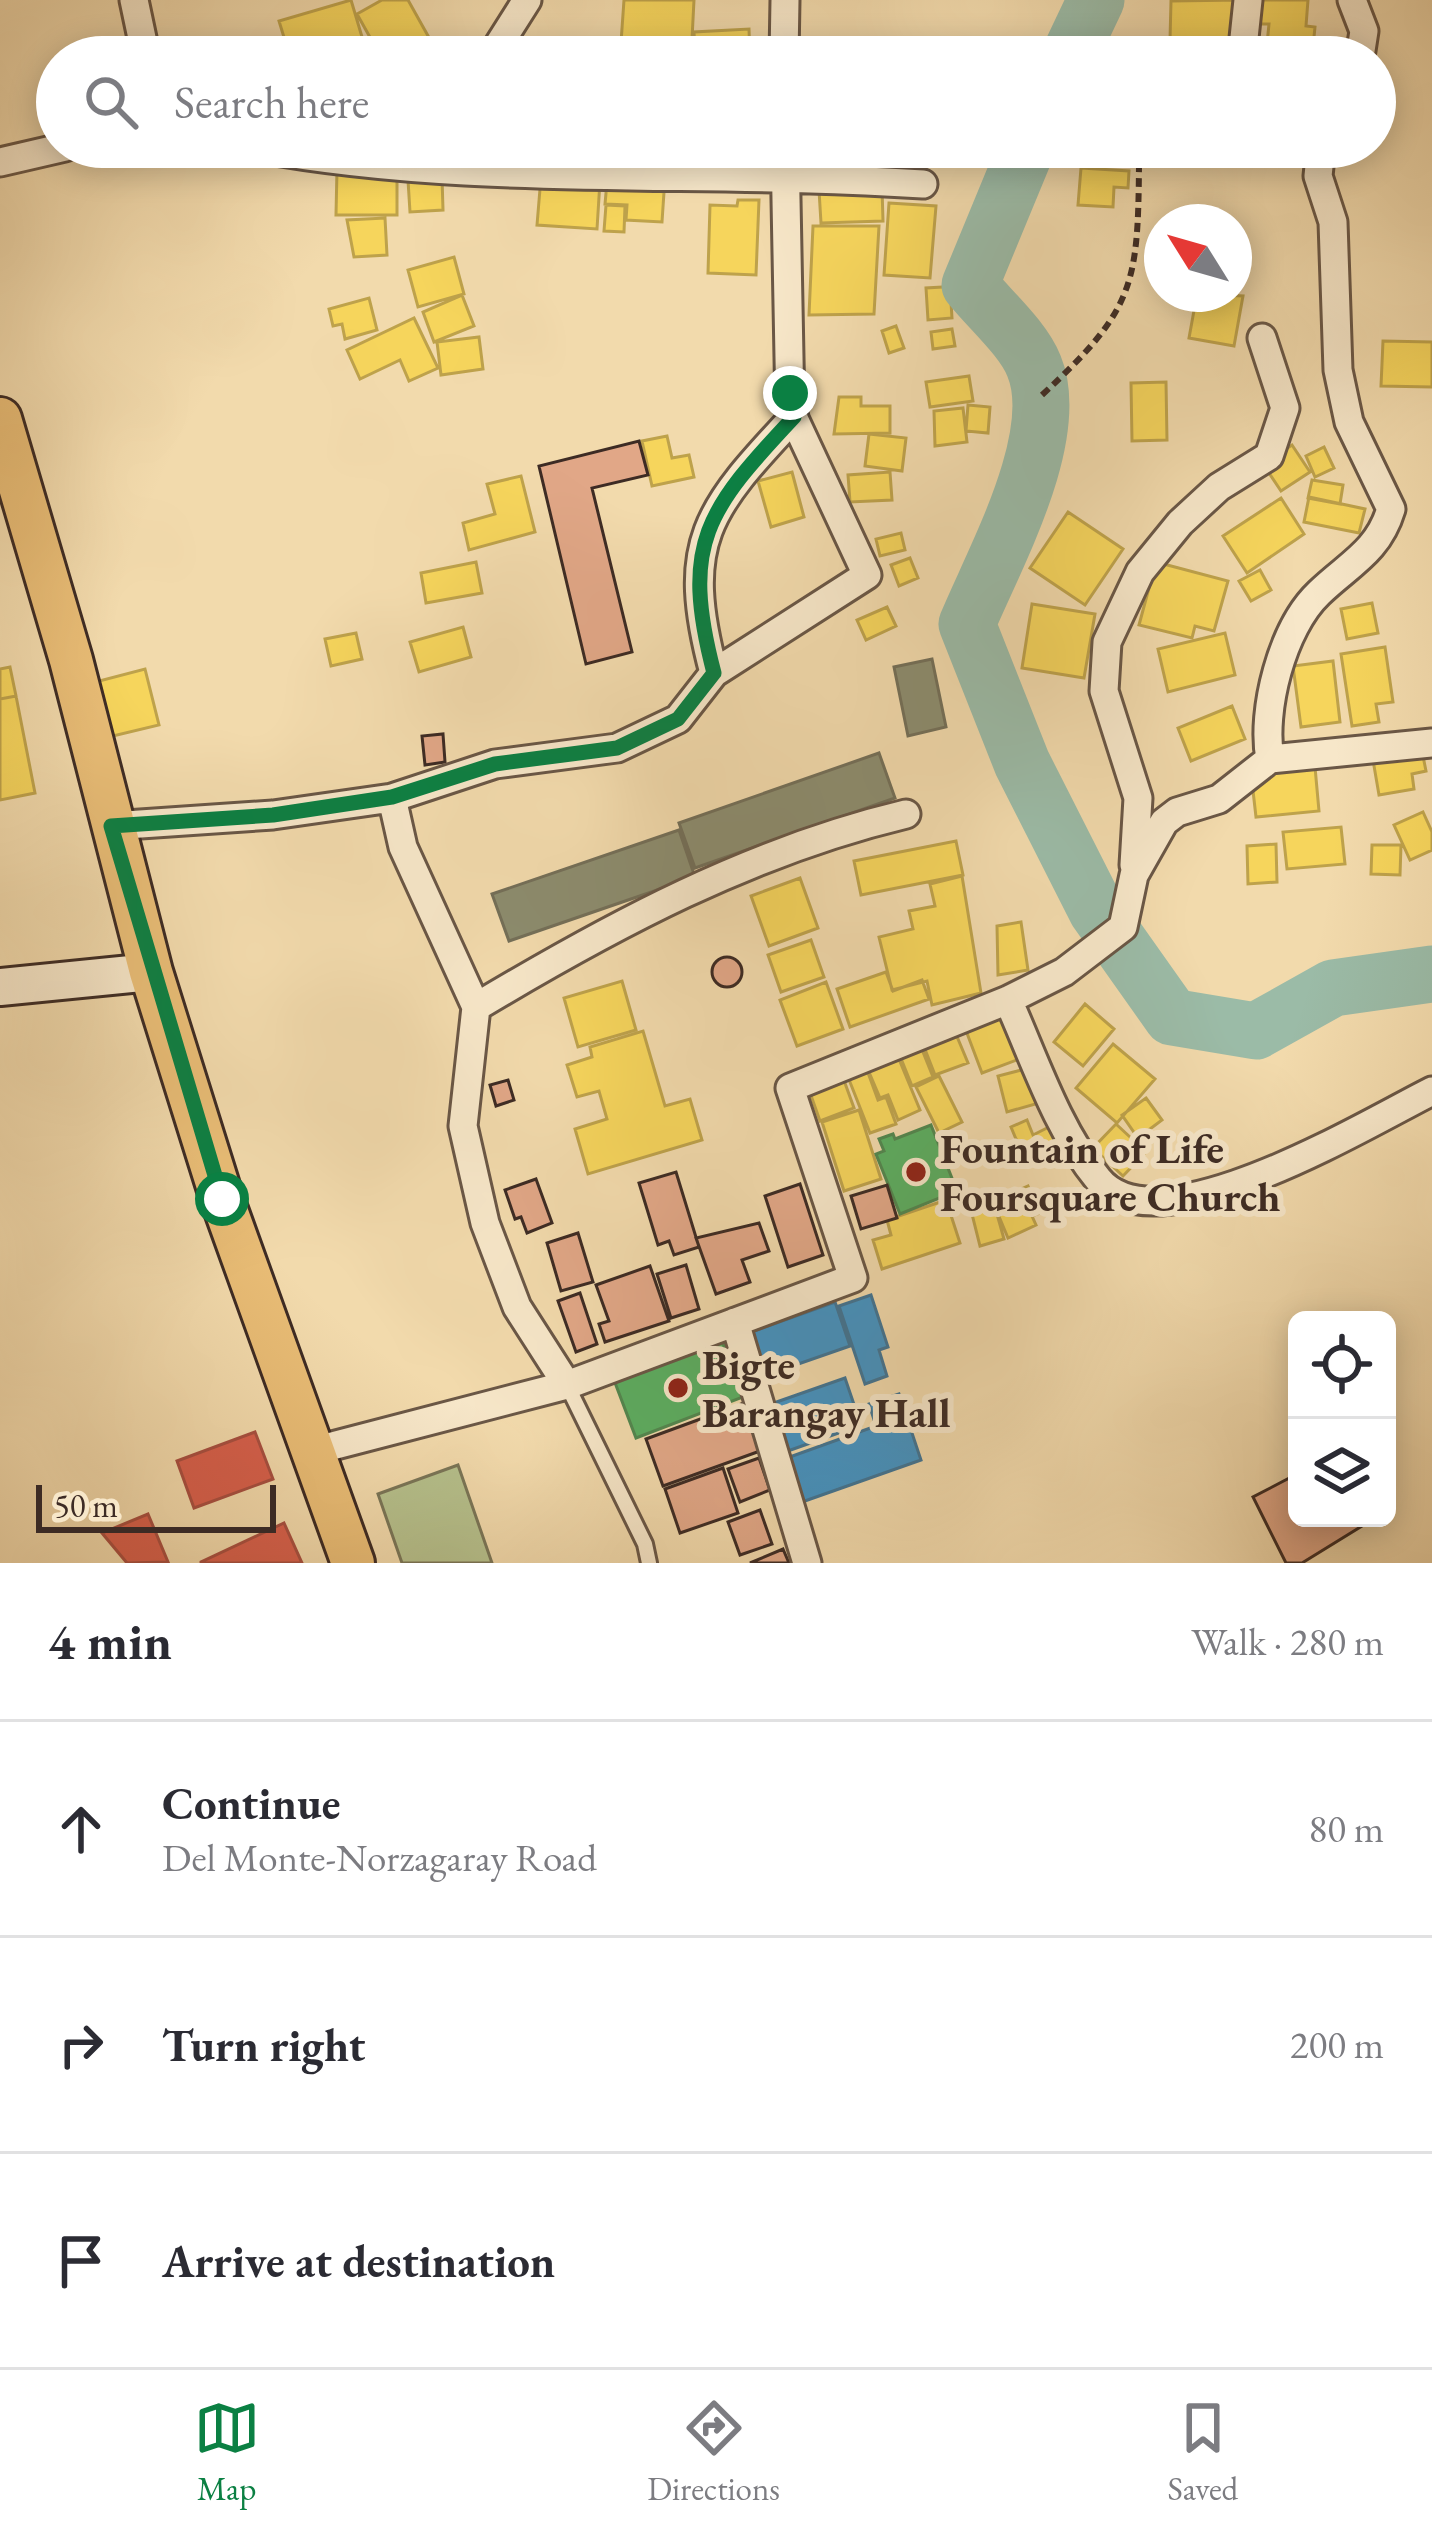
<!DOCTYPE html>
<html lang="en">
<head>
<meta charset="utf-8">
<style>
  :root { --surface:#fff; --page:#f2f2f3; --text:#2b2b33; --muted:#7c7c81; --line:#e1e1e2; --accent:#0b8043 }
  body { margin:0; font-family:"EB Garamond",serif; background:var(--page); color:var(--text) }
  .controls { position:absolute; right:36px; bottom:36px; display:grid; overflow:hidden; border-radius:18px; box-shadow:0 6px 30px #0003 }
  .controls button { width:108px; height:108px; display:grid; place-items:center; padding:0; border:0; border-bottom:3px solid var(--line); background:var(--surface); color:var(--text); font:60px sans-serif }
  .compass { position:absolute; left:1144px; top:204px; width:108px; height:108px; border-radius:50%; background:var(--surface); box-shadow:0 6px 30px #0003; rotate:307deg }
  .scale { position:absolute; left:36px; bottom:30px; width:240px; box-sizing:border-box; padding-left:12px; border:6px solid #3d2b24; border-top:0; font-size:33px; line-height:42px; white-space:nowrap; color:#3d2b24; -webkit-text-stroke:9px #f7e7c9; paint-order:stroke }
  .stop { position:absolute; width:36px; height:36px; margin:-27px; border:9px solid #0b8043; border-radius:50%; background:#fff }
  .stop.end { background:#0b8043; border-color:#fff; box-shadow:0 3px 12px #0008 }
  .list { margin:0; padding:0; list-style:none }
  h2 { display:flex; justify-content:space-between; align-items:center; height:156px; margin:0; padding:0 48px; font-size:51px }
  h2 small { font-size:39px; font-weight:400; color:var(--muted) }
  .list li { display:grid; grid-template-columns:78px 1fr auto; gap:36px; align-items:center; box-sizing:border-box; height:216px; padding:0 48px; border-top:3px solid var(--line) }
  .list b { display:block; font-size:45px; white-space:nowrap }
  .list p { margin:0; font-size:39px; white-space:nowrap; color:var(--muted) }
  .list em { font-size:39px; font-style:normal; color:var(--muted) }
  .icon { flex:none; width:66px; height:66px; fill:none; stroke:currentColor; stroke-width:2; stroke-linecap:round; stroke-linejoin:round }
  .map { position:relative; flex:none; width:1432px; height:1563px; overflow:hidden }
  .search { position:absolute; background:var(--surface); box-shadow:0 6px 30px #0003; left:36px; right:36px; top:36px; height:132px; display:flex; align-items:center; gap:30px; box-sizing:border-box; padding:0 42px; border-radius:66px; color:var(--muted); font-size:45px }
  .sheet { height:804px; background:var(--surface) }
  nav { display:flex; justify-content:space-around; align-items:center; box-sizing:border-box; height:168px; border-top:3px solid var(--line); background:var(--surface); font-size:33px; color:var(--muted) }
  nav a { display:grid; justify-items:center; gap:6px }
  nav .on { color:var(--accent) }
  .map>svg:first-child { display:block }
  .green { fill:#b6c18d; stroke:#7a7658; stroke-width:3 }
  .homes { fill:#f6d55c; stroke:#bea24b; stroke-width:3 }
  .shops { fill:#d6604d; stroke:#a85041; stroke-width:3 }
  .schools { fill:#4393c3; stroke:#417493; stroke-width:3 }
  .public { fill:#5aae61; stroke:#51874f; stroke-width:3 }
  .industry { fill:#8c8c6e; stroke:#746f58; stroke-width:3 }
  .lines { fill:none; stroke-linecap:round; stroke-linejoin:round }
  .river { stroke:#9bbba7; stroke-width:57 }
  .building { fill:#e1a787; stroke:#3d2b24; stroke-width:3 }
  .lane-casing { stroke:#6a5746; stroke-width:20 }
  .street-casing { stroke:#6a5746; stroke-width:33 }
  .secondary-casing { stroke:#3d2b24; stroke-width:42 }
  .primary-casing { stroke:#3d2b24; stroke-width:48 }
  .path { stroke:#3d2b24; stroke-width:6; stroke-dasharray:9 6; stroke-linecap:butt }
  .lane { stroke:#f7e7c9; stroke-width:14 }
  .street { stroke:#f7e7c9; stroke-width:27 }
  .secondary { stroke:#f7e7c9; stroke-width:36 }
  .primary { stroke:#e9bd76; stroke-width:42 }
  .route { stroke:#0b8043; stroke-width:15 }
  .poi-dot { fill:#8f2418; stroke:#f7e7c9; stroke-width:4.5 }
  .labels { text-anchor:middle; dominant-baseline:central; stroke-width:12; stroke-linejoin:round; paint-order:stroke }
  .poi-label { font-size:42px; font-weight:bold; fill:#3d2b24; stroke:#f7e7c9; text-anchor:start }
</style>
</head>
<body>
<div class="map">
<svg width="1432" height="1563" viewBox="0 0 1432 1563">
  <rect width="100%" height="100%" fill="#f2daac"/>
  <filter id="stains"><feTurbulence type="fractalNoise" baseFrequency=".00167" numOctaves="4"/><feColorMatrix values="0 0 0 0 .2 0 0 0 0 .09 0 0 0 0 .02 0 0 0 .5 -.17"/></filter>
  <radialGradient id="worn" r=".72"><stop offset=".6" stop-color="#630" stop-opacity="0"/><stop offset="1" stop-color="#630" stop-opacity=".3"/></radialGradient>
  <path class="green" d="M458,1465L492,1563H402L378,1494Z"/>
  <path class="homes" d="M351,0L368,57H290L279,21Z
    M382,0H408L432,43L408,57H381L357,14Z
    M624,0H694L692,39L679,38V57H620Z
    M1240,0V53H1219V40H1170L1171,1Z
    M1261,0H1308L1306,26L1315,27L1312,57L1266,54L1269,24H1259Z
    M749,29L750,57H695L694,32Z
    M1124,39L1149,57H1111Z
    M1081,168L1129,171L1128,188L1114,187L1113,207L1078,205Z
    M337,169L397,170V215H336Z
    M442,177L443,210L410,212L408,180Z
    M541,177L600,181L597,229L537,225Z
    M607,182L664,192L662,222L626,220L627,205L605,204Z
    M882,188L883,221L821,223L819,190Z
    M738,200H759L756,275L708,273L710,205L737,206Z
    M889,203L936,206L930,278L884,275Z
    M606,205L625,206L624,232L604,231Z
    M385,218L387,255L354,257L347,220Z
    M813,226H879L874,314L809,315Z
    M454,257L464,294L418,307L408,270Z
    M960,286L961,302H951L952,318L928,320L926,288Z
    M1197,294L1243,296L1234,346L1189,338Z
    M462,295L474,326L434,342L423,312Z
    M369,298L377,330L345,339L342,324L333,326L329,309Z
    M414,318L438,368L409,381L400,360L360,379L347,350Z
    M896,326L904,348L889,353L882,331Z
    M952,329L955,346L933,349L931,332Z
    M479,337L483,369L441,375L437,342Z
    M1383,341L1432,342V387L1381,386Z
    M969,376L973,401L930,407L926,382Z
    M1166,382L1167,440L1132,441L1131,383Z
    M839,397H861V406H890V433L834,434Z
    M968,405L990,407L988,433L966,431Z
    M963,408L967,442L935,446L934,411Z
    M869,434L906,438L902,471L865,466Z
    M667,436L672,458L689,455L694,477L652,486L642,441Z
    M1292,445L1310,472L1281,491L1263,464Z
    M1324,447L1334,468L1315,477L1306,456Z
    M792,472L804,517L771,527L758,481Z
    M890,472L892,500L850,502L848,475Z
    M521,476L535,532L469,550L463,523L495,514L487,484Z
    M1312,480L1343,485L1340,504L1308,498Z
    M1309,497L1365,509L1359,533L1304,522Z
    M1281,498L1304,534L1247,573L1223,536Z
    M1068,512L1123,549L1085,605L1030,568Z
    M901,533L905,550L880,556L876,539Z
    M910,558L918,578L899,586L891,565Z
    M476,562L482,593L426,603L421,573Z
    M1156,562L1228,581L1214,631L1195,626L1192,638L1139,625Z
    M1260,570L1271,590L1251,601L1239,581Z
    M1372,603L1378,633L1347,639L1341,609Z
    M1032,604L1095,614L1084,678L1022,668Z
    M887,607L896,626L866,640L857,620Z
    M463,627L471,657L419,672L410,642Z
    M356,633L362,659L331,666L325,639Z
    M1225,633L1235,675L1168,692L1158,649Z
    M1385,647L1393,702L1376,704L1379,722L1352,726L1341,654Z
    M1333,661L1340,722L1301,727L1293,666Z
    M10,667L16,696L0,699V669Z
    M145,669L159,725L113,736L99,681Z
    M16,696L35,793L0,800V699Z
    M1232,706L1245,739L1191,761L1178,728Z
    M1422,751L1426,771L1412,774L1414,789L1379,795L1373,760Z
    M1315,767L1319,811L1256,817L1251,773Z
    M1423,812L1432,832V850L1410,860L1394,825Z
    M1341,827L1345,864L1287,869L1283,832Z
    M956,841L963,875L861,895L854,861Z
    M1276,844L1277,882L1248,884L1247,846Z
    M1372,845H1401L1400,875L1371,874Z
    M962,876L981,993L932,1005L927,981L892,990L879,937L913,929L909,911L935,906L930,884Z
    M800,878L818,928L769,946L751,896Z
    M1021,922L1028,970L998,975L997,926Z
    M811,940L824,977L781,992L768,955Z
    M886,972L893,991L922,980L929,999L850,1027L837,989Z
    M622,981L636,1030L578,1047L564,998Z
    M826,982L843,1029L797,1046L780,1000Z
    M1085,1004L1114,1029L1083,1066L1054,1042Z
    M1005,1013L1022,1058L982,1073L965,1028Z
    M953,1027L968,1063L935,1075L921,1039Z
    M643,1031L665,1106L690,1099L702,1140L588,1174L575,1129L607,1119L599,1091L577,1097L567,1065L592,1057L590,1047Z
    M919,1042L933,1077L912,1086L898,1051Z
    M1113,1044L1155,1079L1117,1123L1076,1088Z
    M896,1052L920,1110L898,1120L888,1095L880,1098L866,1065Z
    M1029,1068L1039,1103L1007,1112L998,1076Z
    M867,1070L878,1100L886,1097L896,1124L870,1133L848,1077Z
    M842,1075L854,1108L820,1121L808,1087Z
    M939,1076L962,1122L939,1133L916,1087Z
    M1146,1098L1162,1120L1138,1138L1122,1115Z
    M859,1110L881,1179L844,1191L822,1122Z
    M1027,1120L1033,1135L1053,1125L1063,1147L1026,1163L1011,1127Z
    M1116,1124L1146,1152L1123,1176L1093,1148Z
    M1028,1186L1040,1213L1032,1216L1036,1225L1008,1238L993,1202Z
    M946,1200L960,1243L882,1269L873,1240L891,1235L887,1220Z
    M995,1207L1004,1239L980,1246L972,1214Z"/>
  <path class="shops" d="M255,1432L273,1479L194,1508L177,1461Z
    M148,1514L168,1562L127,1563L102,1533Z
    M284,1523L302,1563H201V1562Z"/>
  <path class="schools" d="M871,1295L888,1347L879,1350L887,1376L865,1384L839,1306Z
    M835,1302L850,1346L761,1377L746,1334Z
    M845,1378L861,1425L785,1452L768,1405Z
    M899,1394L921,1460L802,1502L787,1458L876,1426L869,1404Z"/>
  <path class="public" d="M931,1125L957,1191L900,1214L876,1154L884,1151L879,1139L893,1134L895,1139Z
    M721,1338L743,1397L636,1438L614,1380Z"/>
  <path class="industry" d="M932,659L946,727L908,736L894,667Z
    M879,753L895,798L695,868L679,823Z
    M679,830L695,877L509,941L492,894Z"/>
  <g class="lines">
    <path class="river" d="M1069,57L1096,0
      M1027,147L970,285C989,309 1023,338 1034,366C1063,436 994,559 967,624L1022,763L1097,911L1172,1017L1256,1031L1333,988L1432,974"/>
  </g>
  <path class="building" d="M639,441L648,475L592,488L632,652L586,664L539,466Z
    M443,734L445,762L425,765L422,736Z
    M712 972a15 15 0 1 1 30 0a15 15 0 1 1-30 0Z
    M508,1080L514,1100L496,1106L490,1085Z
    M676,1172L699,1247L674,1255L669,1241L658,1245L639,1183Z
    M536,1179L552,1223L527,1233L521,1217L515,1219L505,1190Z
    M800,1184L823,1255L788,1267L765,1196Z
    M887,1185L897,1218L861,1229L851,1196Z
    M759,1223L769,1251L742,1260L750,1282L716,1294L696,1238Z
    M578,1233L593,1282L561,1291L547,1243Z
    M686,1265L699,1309L671,1318L657,1274Z
    M650,1266L669,1321L605,1342L599,1324L609,1321L596,1285Z
    M580,1293L597,1344L576,1352L558,1301Z
    M744,1403L760,1451L663,1486L646,1439Z
    M759,1458L770,1490L740,1502L728,1469Z
    M723,1468L738,1513L680,1533L665,1489Z
    M1297,1474V1518H1375L1302,1563H1286L1253,1497Z
    M760,1510L772,1544L740,1555L728,1522Z
    M783,1549L789,1563H750Z"/>
  <g class="lines">
    <defs>
      <path id="lane" d="M567,1385L645,1544L649,1563"/>
      <path id="street" d="M134,0L146,57
        M1352,0L1364,31L1360,57
        M491,57L527,0
        M784,57L785,0
        M1242,57L1248,0
        M253,147C472,188 701,169 923,184
        M0,162L65,147
        M714,673C679,542 707,510 794,417
        M1270,759C1261,711 1282,628 1319,593C1349,564 1378,552 1391,509L1349,422L1338,370L1333,222L1318,176L1321,147
        M392,798L403,847L476,1007L463,1126L485,1223L517,1307L567,1385
        M111,826L273,815L392,798L495,764L617,748L678,719L714,673L867,575L790,410L785,147
        M1134,865L1138,798L1104,691L1107,642L1140,572L1180,523L1219,487L1269,456L1285,408L1262,338
        M1008,1000C1034,1058 1057,1129 1098,1179C1156,1252 1366,1124 1432,1091
        M476,1007C613,925 751,851 906,814
        M735,1322L807,1563
        M309,1452L567,1385L853,1278L790,1088L1008,1000L1064,972L1123,927L1134,875L1164,822L1177,812L1219,799L1270,759L1432,743"/>
      <path id="secondary" d="M0,987L151,972"/>
      <path id="primary" d="M0,419L71,660L151,972L222,1199L353,1563"/>
    </defs>
    <use href="#lane" class="lane-casing"/>
    <use href="#street" class="street-casing"/>
    <use href="#secondary" class="secondary-casing"/>
    <use href="#primary" class="primary-casing"/>
    <path class="path" d="M1042,395C1134,310 1138,285 1139,165L1147,147"/>
    <use href="#lane" class="lane"/>
    <use href="#street" class="street"/>
    <use href="#secondary" class="secondary"/>
    <use href="#primary" class="primary"/>
  </g>
  <g class="lines">
    <path class="route" d="M222,1199L111,826L273,815L392,797L495,764L617,748L678,719L714,673C680,543 707,510 794,417L790,393"/>
  </g>
  <g class="poi-dot">
    <circle cx="916" cy="1172" r="12"/>
    <circle cx="678" cy="1388" r="12"/>
  </g>
  <g class="labels">
    <g class="poi-label">
      <text x="940" y="1148">Fountain of Life<tspan x="940" dy="48">Foursquare Church</tspan></text>
      <text x="702" y="1364">Bigte<tspan x="702" dy="48">Barangay Hall</tspan></text>
    </g>
  </g>
  <rect width="100%" height="100%" filter="url(#stains)"/>
  <rect width="100%" height="100%" fill="url(#worn)"/>
</svg>
<div class="controls">
<button><svg class="icon" aria-label="locate" viewBox="0 0 24 24"><circle cx="12" cy="12" r="6"/><path d="M12 2v4M12 18v4M2 12h4M18 12h4"/></svg></button>
<button><svg class="icon" aria-label="layers" viewBox="0 0 24 24"><path d="M12 4l9 5-9 5-9-5zM3 14l9 5 9-5"/></svg></button>
</div>
<svg class="compass" viewBox="-18 -18 36 36"><path d="M0-13l5 13h-10z" fill="#e53935"/><path d="M0 13l5-13h-10z" fill="#7c7c81"/></svg>
<div class="scale">50 m</div>
<div class="stop" style="left:222px;top:1199px"></div>
<div class="stop end" style="left:790px;top:393px"></div>
<div class="search"><svg class="icon" aria-label="search" viewBox="0 0 24 24"><circle cx="10" cy="10" r="6"/><path d="M15 15l6 6"/></svg>Search here</div>
</div>
<section class="sheet">
<h2>4 min<small>Walk · 280 m</small></h2>
<ul class="list">
<li><svg class="icon" aria-label="ahead" viewBox="0 0 24 24"><path d="M12 20V5M6 11l6-6 6 6"/></svg><div><b>Continue</b><p>Del Monte-Norzagaray Road</p></div><em>80 m</em></li>
<li><svg class="icon" aria-label="right" viewBox="0 0 24 24"><path d="M7 20v-9h11M14 6l5 5-5 5"/></svg><div><b>Turn right</b></div><em>200 m</em></li>
<li><svg class="icon" aria-label="arrive" viewBox="0 0 24 24"><path d="M6 21V4h12l-3 4 3 4H6"/></svg><div><b>Arrive at destination</b></div></li>
</ul>
</section>
<nav>
<a class="on"><svg class="icon" aria-label="map" viewBox="0 0 24 24"><path d="M3 6l6-2 6 2 6-2v14l-6 2-6-2-6 2zM9 4v14M15 6v14"/></svg>Map</a>
<a><svg class="icon" aria-label="directions" viewBox="0 0 24 24"><path d="M12 3l9 9-9 9-9-9zM9 14v-3h6M13 9l2 2-2 2"/></svg>Directions</a>
<a><svg class="icon" aria-label="saved" viewBox="0 0 24 24"><path d="M7 4h10v16l-5-4-5 4z"/></svg>Saved</a>
</nav>
</body>
</html>
